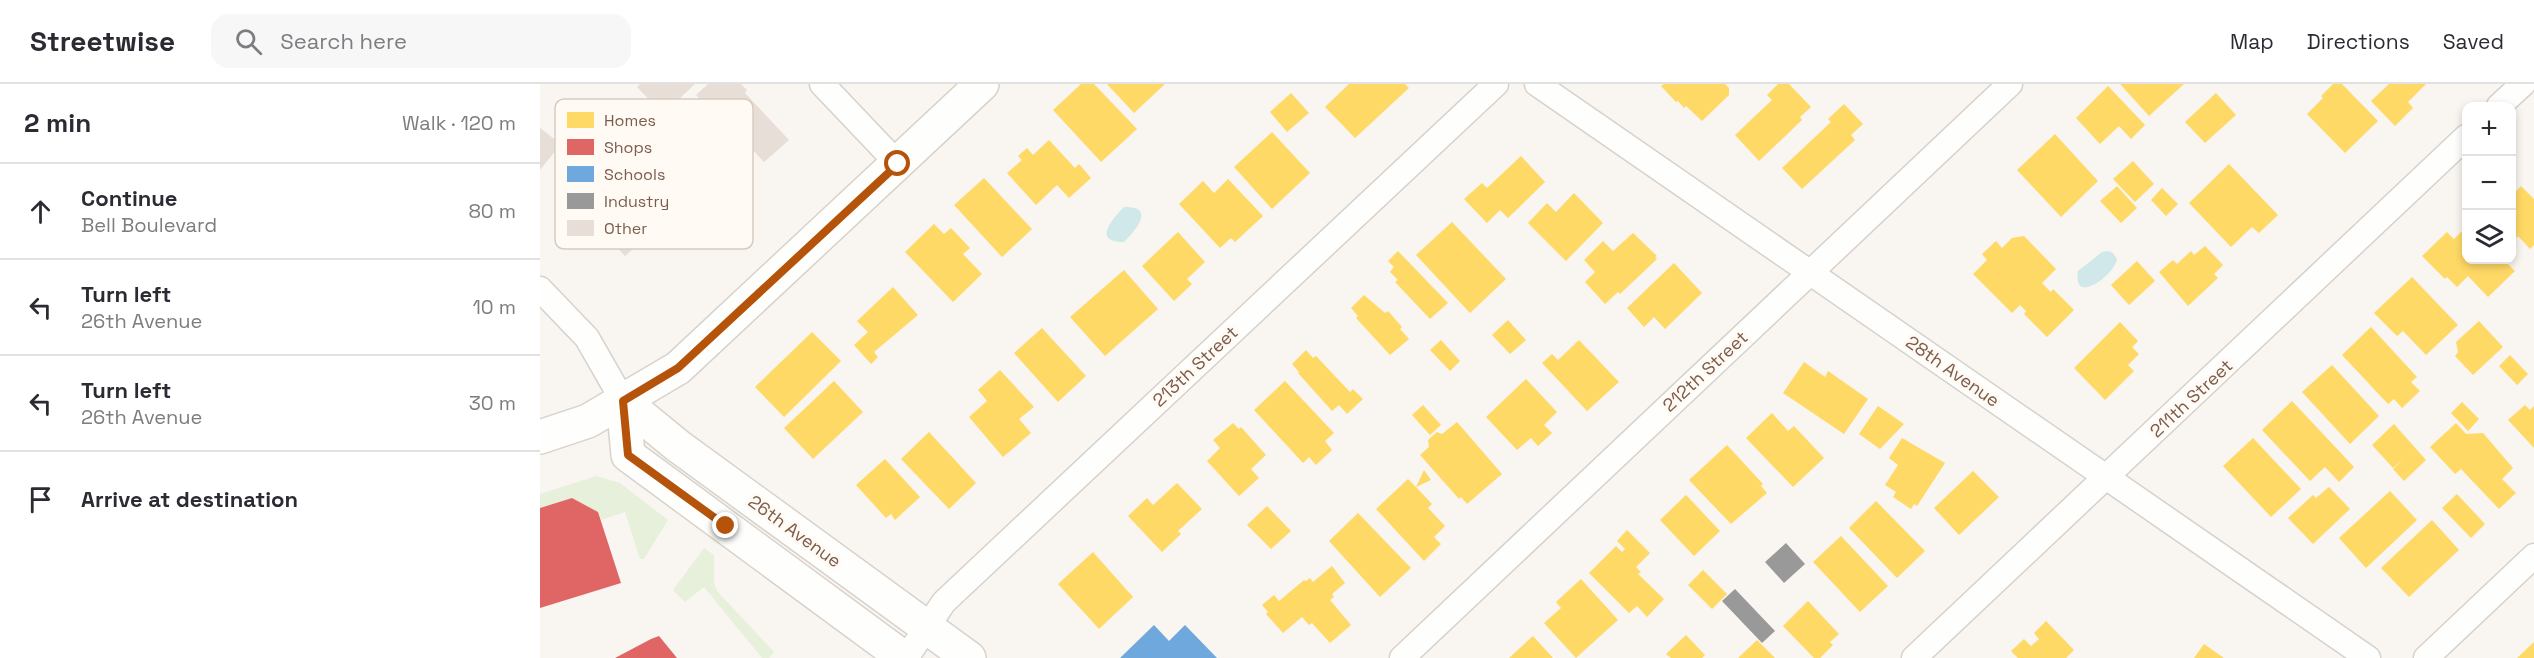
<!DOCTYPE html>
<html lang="en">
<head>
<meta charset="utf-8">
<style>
  :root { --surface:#fff; --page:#f7f7f7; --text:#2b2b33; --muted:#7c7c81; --line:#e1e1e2 }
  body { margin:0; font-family:"Space Grotesk",sans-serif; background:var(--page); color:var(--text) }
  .controls { position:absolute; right:18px; top:18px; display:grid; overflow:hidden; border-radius:12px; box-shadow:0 3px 9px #0003 }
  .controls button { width:54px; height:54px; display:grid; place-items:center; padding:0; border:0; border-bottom:2px solid var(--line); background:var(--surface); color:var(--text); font:30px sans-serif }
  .stop { position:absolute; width:18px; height:18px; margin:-14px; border:4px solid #b45309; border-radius:50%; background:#fff }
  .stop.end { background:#b45309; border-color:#fff; box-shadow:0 2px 6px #0008 }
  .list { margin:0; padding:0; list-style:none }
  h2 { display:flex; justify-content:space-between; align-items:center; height:78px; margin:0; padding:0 24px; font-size:26px }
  h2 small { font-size:20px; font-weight:400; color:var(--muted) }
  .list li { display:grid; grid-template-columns:39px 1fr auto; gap:18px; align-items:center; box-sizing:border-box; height:96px; padding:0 24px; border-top:2px solid var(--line) }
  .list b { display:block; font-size:22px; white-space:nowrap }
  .list p { margin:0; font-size:20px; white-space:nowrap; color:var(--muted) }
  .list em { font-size:20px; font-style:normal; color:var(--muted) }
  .icon { flex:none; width:33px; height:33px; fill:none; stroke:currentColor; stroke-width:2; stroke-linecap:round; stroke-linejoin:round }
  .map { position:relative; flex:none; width:1994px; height:574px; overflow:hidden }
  header { display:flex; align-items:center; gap:36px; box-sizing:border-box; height:84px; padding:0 30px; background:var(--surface); border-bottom:2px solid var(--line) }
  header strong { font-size:28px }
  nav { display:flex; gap:33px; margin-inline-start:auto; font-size:21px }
  .search { width:420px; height:54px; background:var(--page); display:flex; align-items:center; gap:15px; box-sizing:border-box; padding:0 21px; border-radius:18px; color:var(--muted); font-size:22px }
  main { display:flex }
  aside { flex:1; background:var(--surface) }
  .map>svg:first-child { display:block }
  .green { fill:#e7f0db }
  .water { fill:#d0e8ea }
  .homes { fill:#ffd966 }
  .shops { fill:#e06666 }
  .schools { fill:#6fa8dc }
  .industry { fill:#999 }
  .building { fill:#e6ded7 }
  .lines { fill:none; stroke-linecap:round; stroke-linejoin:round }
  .street-casing { stroke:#d7d1cb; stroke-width:27 }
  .secondary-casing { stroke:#d9d2cb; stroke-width:36 }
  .street { stroke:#fefefd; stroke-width:24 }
  .secondary { stroke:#fefefd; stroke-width:33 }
  .route { stroke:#b45309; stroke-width:8 }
  .labels { text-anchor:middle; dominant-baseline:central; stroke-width:6; stroke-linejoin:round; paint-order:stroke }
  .street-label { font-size:18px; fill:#7a5c4d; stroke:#fffaf3 }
  .key { fill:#fffaf3; stroke:#d7cbc1; stroke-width:1.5 }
  .key-label { font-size:16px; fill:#7a5c4d }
</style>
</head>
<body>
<header>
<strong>Streetwise</strong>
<div class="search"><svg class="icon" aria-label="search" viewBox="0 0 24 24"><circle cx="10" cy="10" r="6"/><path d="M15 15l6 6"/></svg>Search here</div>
<nav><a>Map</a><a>Directions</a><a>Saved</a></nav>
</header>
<main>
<aside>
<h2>2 min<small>Walk · 120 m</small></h2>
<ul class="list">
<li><svg class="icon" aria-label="ahead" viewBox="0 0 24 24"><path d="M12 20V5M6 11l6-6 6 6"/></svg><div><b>Continue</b><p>Bell Boulevard</p></div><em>80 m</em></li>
<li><svg class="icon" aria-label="left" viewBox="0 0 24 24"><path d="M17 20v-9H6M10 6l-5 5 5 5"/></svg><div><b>Turn left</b><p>26th Avenue</p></div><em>10 m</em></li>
<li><svg class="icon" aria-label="left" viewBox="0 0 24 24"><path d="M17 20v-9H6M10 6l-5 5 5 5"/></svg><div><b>Turn left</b><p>26th Avenue</p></div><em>30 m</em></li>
<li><svg class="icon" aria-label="arrive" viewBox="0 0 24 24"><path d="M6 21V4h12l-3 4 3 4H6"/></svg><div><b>Arrive at destination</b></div></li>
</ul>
</aside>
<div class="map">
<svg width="1994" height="574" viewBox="0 0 1994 574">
  <rect width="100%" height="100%" fill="#f9f5f0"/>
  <path class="green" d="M56,392L80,399L128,436L104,475H100L85,428L61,436L58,428L32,414L0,424V410Z
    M164,464L174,471V499L177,507L234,568L229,574H222L164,503L145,518L133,506Z"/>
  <path class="water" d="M584,123C617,122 595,147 584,158C551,159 573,134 584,123Z
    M1568,167L1573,169L1577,175C1574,192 1532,222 1538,187L1562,168Z"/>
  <path class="homes" d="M541,0H554L597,45L561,78L513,26Z
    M567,0H625L594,29Z
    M809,0H865L869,4L815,54L785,23Z
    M1124,0H1185L1189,4V11L1162,37L1146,22L1144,24L1138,17L1136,18L1121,2Z
    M1238,0H1249L1271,23L1260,33L1262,36L1219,77L1195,51L1232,16L1227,11Z
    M1580,0H1644L1609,32Z
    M1793,0H1802L1838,37L1805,69L1767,30L1783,14L1781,12Z
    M1849,0H1886L1868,18L1873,24L1855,42L1831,17Z
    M1568,2L1605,41L1591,55L1579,42L1560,60L1536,34Z
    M751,9L769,29L747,48L730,28Z
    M1676,9L1696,31L1665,59L1645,38Z
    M1304,20L1323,40L1311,51L1315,56L1262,105L1242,84L1291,38L1288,35Z
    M732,48L770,89L732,125L694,83Z
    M1515,50L1558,97L1521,133L1477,86Z
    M509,56L535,84L539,80L551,94L529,114L517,101L496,121L467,89L482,76L478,72L487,64L493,71Z
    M981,72L1005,98L968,134L960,126L947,139L924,115L942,99L947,104Z
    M1593,77L1614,100L1595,118L1573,95Z
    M1689,80L1738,131L1719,149L1712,143L1691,163L1649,119Z
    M444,94L492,145L462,173L414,121Z
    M688,95L723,132L695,158L691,154L680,164L639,120L663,97L674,109Z
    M1577,102L1597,124L1581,139L1560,117Z
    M1981,102L1994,115V161L1990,165L1978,152L1972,159V111Z
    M1622,104L1638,120L1626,132L1611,116Z
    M1034,109L1063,139L1026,177L988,139L1007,119L1016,128Z
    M912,138L966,195L930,229L876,171Z
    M394,140L404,150L411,144L430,164L423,170L442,190L413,218L365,168Z
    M1926,143V176H1964L1975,187L1948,213L1928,192L1917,203L1907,193L1905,195L1882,172L1907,148L1914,155Z
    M638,148L665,178L647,195L652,200L634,217L602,182Z
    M1093,149L1117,172L1115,173L1117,175L1080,210L1078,208L1065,220L1045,198L1055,188L1044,176L1063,157L1073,167Z
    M1484,152L1516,185L1502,199L1511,208L1513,205L1534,226L1507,253L1484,230L1486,227L1480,221L1472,229L1433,190L1447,176L1442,170L1456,157L1462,164L1472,154Z
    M1665,162L1683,181L1674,190L1678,194L1648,222L1619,188L1633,176L1637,180L1651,167L1654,171Z
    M858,167L908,219L890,235L855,198L858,196L850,188L854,183L848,177Z
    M1597,177L1615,197L1589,221L1571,201Z
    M1134,179L1162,209L1125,245L1114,233L1104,243L1087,224Z
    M584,186L618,225L565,272L530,233Z
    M1872,193L1918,241L1886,271L1863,247L1857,252L1834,229Z
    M353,203L378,231L334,268L338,273L331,280L314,261L328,248L317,237Z
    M824,211L845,229L848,227L862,243L860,245L869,255L850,271L816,234L818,232L811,224Z
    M968,236L986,256L970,270L952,251Z
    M1939,237L1963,263L1933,291L1915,272L1918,268L1916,258Z
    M1580,238L1598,257L1592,263L1599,270L1588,281L1594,287L1565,316L1534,284Z
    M1831,243L1877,293L1871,298L1880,307L1862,324L1854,315L1848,320L1802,271Z
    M502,244L546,292L518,318L474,269Z
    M272,248L301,277L244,333L215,303Z
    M901,256L920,277L910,287L890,266Z
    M1039,256L1079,298L1047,327L1002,279L1012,270L1018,276Z
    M766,266L773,274L776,272L810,308L813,305L823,315L807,330L799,321L792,327L758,289L759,288L752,280Z
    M1970,271L1988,290L1977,301L1959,282Z
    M1264,278L1285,293L1288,287L1328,315L1304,350L1243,309Z
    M1792,281L1839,332L1810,360L1762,308Z
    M460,286L494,323L479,335L491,349L463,373L429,333L447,317L438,306Z
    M986,295L1017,328L1004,341L1012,349L998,362L991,354L977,366L946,333Z
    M294,297L323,328L273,375L244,344Z
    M745,297L794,349L785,357L792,366L776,381L769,373L763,379L714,326Z
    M1752,317L1814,383L1799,398L1785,383L1770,397L1722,346Z
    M1922,318L1939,335L1928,347L1911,329Z
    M883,321L901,341L890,351L872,331Z
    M1985,321L1990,326L1994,322V364L1968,336Z
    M1338,322L1364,340L1340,365L1319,350Z
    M1232,329L1248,347L1254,342L1284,374L1253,403L1206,354Z
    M917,338L962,390L927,420L921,413L919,415L880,371L889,363L888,356L897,348L902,350Z
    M693,339L699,345L701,343L726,371L711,385L719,394L699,412L667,377L680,364L673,356Z
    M1916,339L1926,350L1943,349L1973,384L1962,395L1976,409L1959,425L1921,385L1915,390L1890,363Z
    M1854,340L1886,376L1864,397L1853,385L1864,375L1853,384L1832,361Z
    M389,348L436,399L409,425L361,375Z
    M1362,354L1405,379L1377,422L1374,420L1371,425L1353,413L1356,408L1345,401L1358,381L1349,374Z
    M1713,354L1761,405L1731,433L1683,382Z
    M1187,361L1223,400L1221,402L1227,409L1191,440L1149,396Z
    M345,375L380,413L355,436L351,430L346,434L316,401Z
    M884,386L891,396L876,403L892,420L888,424L905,442L894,453L901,460L884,477L836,425L868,395L876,403Z
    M1433,387L1459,413L1419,451L1394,424Z
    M637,399L662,425L638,447L641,450L622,468L588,432L607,414L613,421Z
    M1789,403L1810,425L1773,460L1748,434L1773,411L1776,414Z
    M1850,407L1877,436L1826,484L1799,454Z
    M1917,410L1945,440L1931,454L1902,424Z
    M1146,411L1180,447L1154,472L1120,436Z
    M1336,417L1385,467L1357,494L1309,444Z
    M727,422L751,447L731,465L707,441Z
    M818,429L871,484L840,513L789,457Z
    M1892,436L1919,466L1869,513L1841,484Z
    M1087,446L1110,469L1096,483L1101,488L1098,490L1124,515L1107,533L1097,522L1089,529L1049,489L1076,462L1082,468L1085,465L1077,457Z
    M1301,452L1348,502L1320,528L1273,478Z
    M553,468L593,513L559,545L518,500Z
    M792,482L805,499L792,510L794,513L790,516L811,541L790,559L772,539L769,541L762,533L743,549L726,530L728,528L722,521L734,511L739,517L764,496L766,497L770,494L773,498Z
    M1163,486L1187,510L1172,525L1148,501Z
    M1041,495L1078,536L1036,574L1004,539L1021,524L1016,518Z
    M1268,517L1299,550L1290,558L1293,561L1280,574H1274L1243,542Z
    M1506,537L1534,566L1526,574H1478L1471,567L1484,555L1491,562L1499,555L1494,549Z
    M1146,551L1165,571L1162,574H1131L1126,570Z
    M993,552L1013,574H969Z
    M1217,556L1235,574H1198Z
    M1994,558V574H1977Z
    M1664,560L1684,574H1654Z"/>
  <path class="shops" d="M32,414L58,428L81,499L0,524V424Z
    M119,552L137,574H75L111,555Z"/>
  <path class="schools" d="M614,541L629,557L645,541L677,574H580Z"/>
  <path class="industry" d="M1246,459L1265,480L1244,499L1225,478Z
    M1195,505L1235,547L1222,559L1182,517Z"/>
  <path class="building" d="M100,0H155L123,30L97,3Z
    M168,0H201L207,6L205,9L249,56L224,78L210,63L205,69L173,35L182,26L173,16L167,23L156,11Z
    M0,44L21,60L0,86Z
    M67,98L113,147L85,172L42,126L52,116L50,114Z"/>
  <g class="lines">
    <defs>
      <path id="street" d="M282,0L358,80
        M997,0L1828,574
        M1959,22L1983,0
        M0,205L47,254L83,317
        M366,574L404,518L956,0
        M862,574L1470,0
        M1374,574L1926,53
        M1886,574L1994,472"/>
      <path id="secondary" d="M83,317L138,362L429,574
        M83,317L88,371L364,574
        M0,353L48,337L138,284L442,0"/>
    </defs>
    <use href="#street" class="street-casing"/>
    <use href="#secondary" class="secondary-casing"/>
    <use href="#street" class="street"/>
    <use href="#secondary" class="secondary"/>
  </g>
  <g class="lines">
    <path class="route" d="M186,442L88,371L83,317L138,284L358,80"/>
  </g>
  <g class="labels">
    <g class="street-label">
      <text transform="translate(655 282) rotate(-43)">213th Street</text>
      <text transform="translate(1165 287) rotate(-43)">212th Street</text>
      <text transform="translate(1413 287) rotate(35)">28th Avenue</text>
      <text transform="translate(1651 314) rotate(-43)">211th Street</text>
      <text transform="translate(255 447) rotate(36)">26th Avenue</text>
    </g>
  </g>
  <rect x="15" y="15" width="198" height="150" rx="9" class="key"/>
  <rect x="27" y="28" width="27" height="16" fill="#ffd966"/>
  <rect x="27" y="55" width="27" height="16" fill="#e06666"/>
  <rect x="27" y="82" width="27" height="16" fill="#6fa8dc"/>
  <rect x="27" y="109" width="27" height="16" fill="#999"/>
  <rect x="27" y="136" width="27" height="16" fill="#e6ded7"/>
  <g class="key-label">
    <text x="64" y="42">Homes</text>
    <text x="64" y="69">Shops</text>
    <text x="64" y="96">Schools</text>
    <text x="64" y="123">Industry</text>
    <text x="64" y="150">Other</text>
  </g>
</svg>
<div class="controls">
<button>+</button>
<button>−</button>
<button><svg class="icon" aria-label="layers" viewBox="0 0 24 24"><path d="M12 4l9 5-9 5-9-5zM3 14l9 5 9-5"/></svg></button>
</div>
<div class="stop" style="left:358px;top:80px"></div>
<div class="stop end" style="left:186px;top:442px"></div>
</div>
</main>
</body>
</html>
